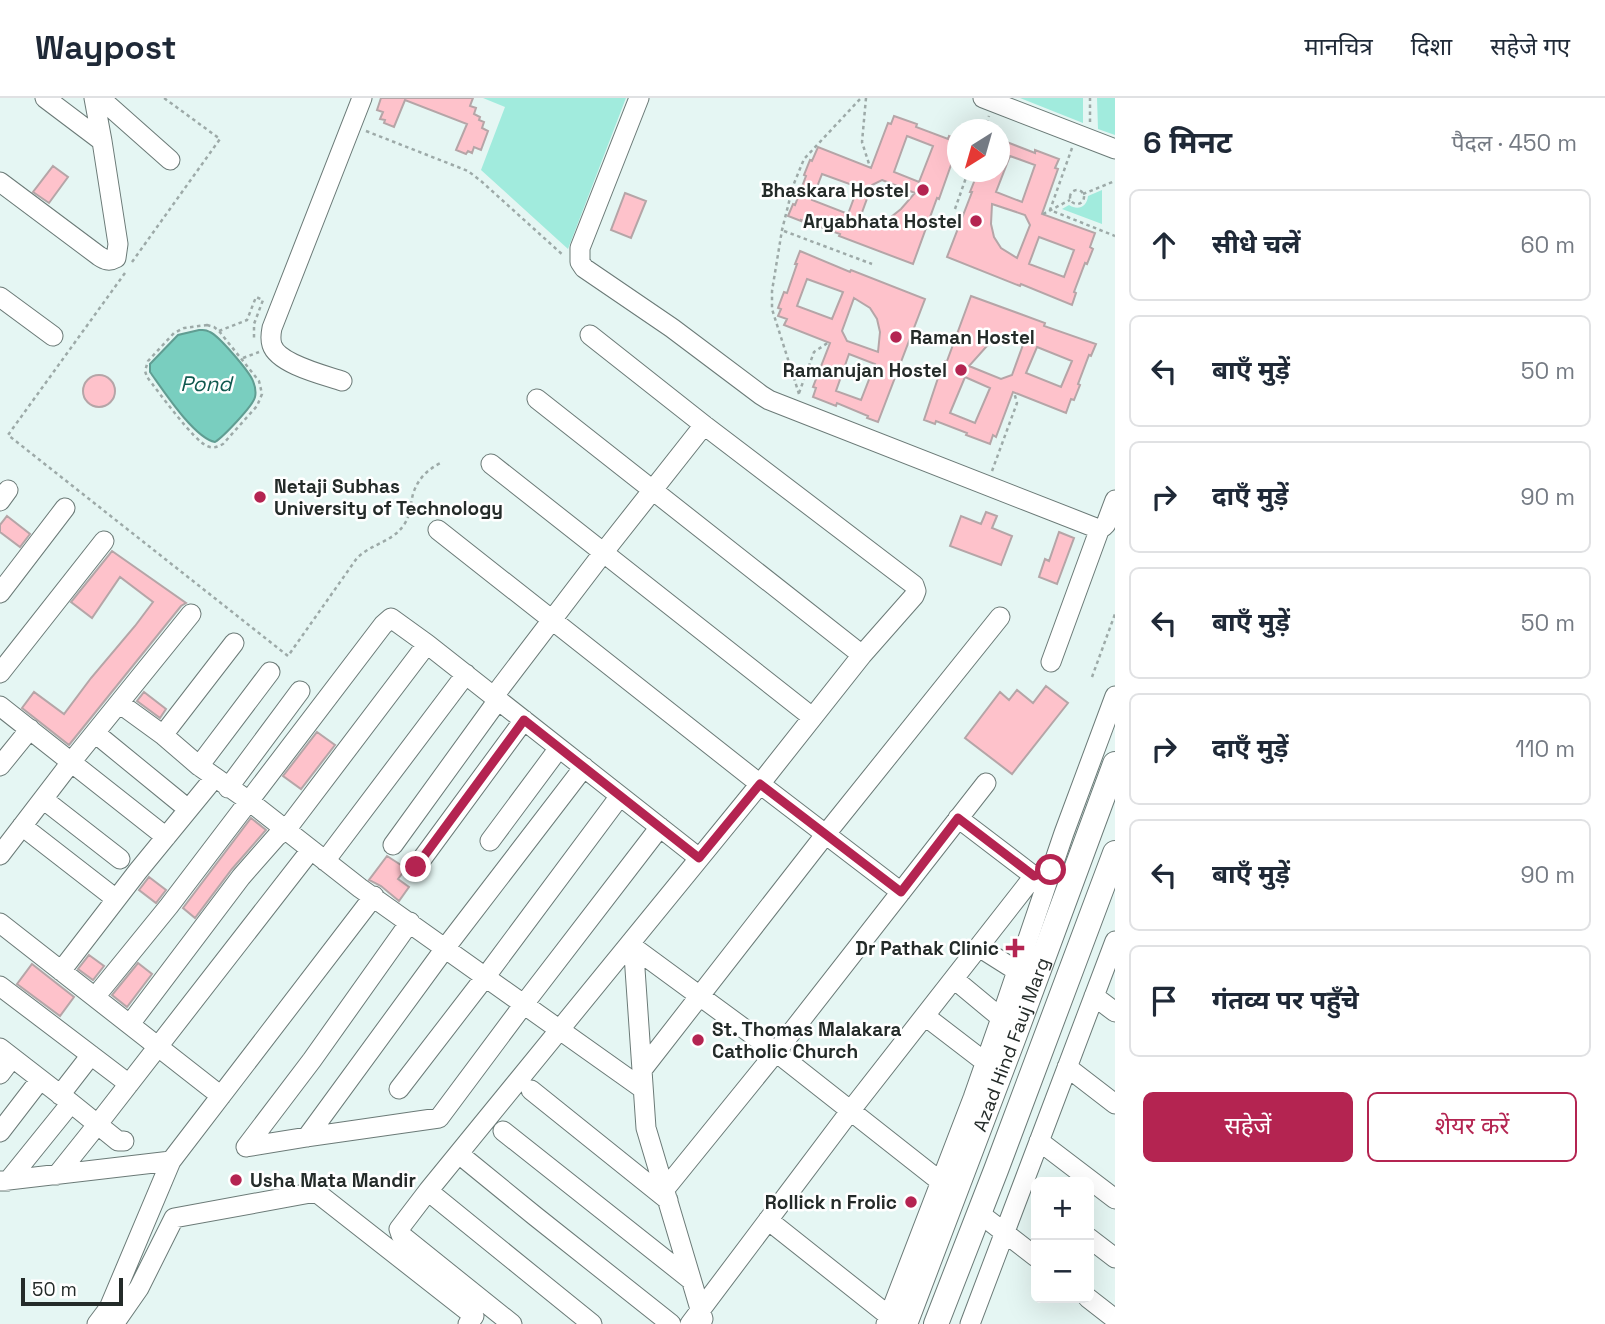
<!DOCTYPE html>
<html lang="hi">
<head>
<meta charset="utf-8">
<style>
  :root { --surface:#fff; --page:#f2f2f3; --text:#1f2937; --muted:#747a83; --line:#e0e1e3; --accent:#b42451 }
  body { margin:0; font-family:"Space Grotesk","Noto Sans Devanagari",sans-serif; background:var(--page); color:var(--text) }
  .controls { position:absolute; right:21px; bottom:21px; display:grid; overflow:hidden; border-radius:10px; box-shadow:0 7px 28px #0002 }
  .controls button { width:63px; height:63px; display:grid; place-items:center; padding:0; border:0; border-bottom:2px solid var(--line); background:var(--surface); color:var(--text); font:35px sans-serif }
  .compass { position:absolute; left:947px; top:21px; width:63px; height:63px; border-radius:50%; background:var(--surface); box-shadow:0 7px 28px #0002; rotate:217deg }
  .scale { position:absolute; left:21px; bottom:18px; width:102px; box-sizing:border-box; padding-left:7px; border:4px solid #242b29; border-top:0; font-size:19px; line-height:24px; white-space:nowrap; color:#242b29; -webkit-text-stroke:5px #fff; paint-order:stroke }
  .stop { position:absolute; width:21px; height:21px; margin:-16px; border:5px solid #b42451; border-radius:50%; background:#fff }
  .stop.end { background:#b42451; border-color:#fff; box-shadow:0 2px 7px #0008 }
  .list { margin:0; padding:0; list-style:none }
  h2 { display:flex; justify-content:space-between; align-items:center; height:91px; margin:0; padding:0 28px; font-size:30px }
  h2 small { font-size:23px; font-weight:400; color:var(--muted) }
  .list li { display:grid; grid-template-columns:46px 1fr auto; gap:21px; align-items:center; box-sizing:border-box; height:112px; margin:0 14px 14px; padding:0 14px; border:2px solid var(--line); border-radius:10px }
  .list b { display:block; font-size:26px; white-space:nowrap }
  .list em { font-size:23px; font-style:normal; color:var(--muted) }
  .actions { display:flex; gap:14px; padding:21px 28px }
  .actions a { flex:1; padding:16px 0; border:2px solid var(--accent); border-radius:10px; text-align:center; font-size:24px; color:var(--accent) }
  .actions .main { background:var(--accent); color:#fff }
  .icon { flex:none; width:38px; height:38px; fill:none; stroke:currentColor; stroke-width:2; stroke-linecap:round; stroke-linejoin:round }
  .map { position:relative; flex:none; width:1115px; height:1226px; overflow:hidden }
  header { display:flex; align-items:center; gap:42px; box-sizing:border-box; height:98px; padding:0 35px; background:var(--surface); border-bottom:2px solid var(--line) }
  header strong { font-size:33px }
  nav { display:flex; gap:38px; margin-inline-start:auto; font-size:24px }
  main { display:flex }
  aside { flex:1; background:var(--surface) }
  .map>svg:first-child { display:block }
  .green { fill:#a1ebdd }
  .water { fill:#79cebf; stroke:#609d92; stroke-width:2 }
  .building { fill:#fec2cb; stroke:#b5a5a7; stroke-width:2; fill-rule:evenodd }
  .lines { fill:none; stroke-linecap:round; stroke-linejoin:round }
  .minor-casing { stroke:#6b7a77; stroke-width:21 }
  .major-casing { stroke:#6b7a77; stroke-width:26 }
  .path { stroke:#9daaa8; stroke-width:2.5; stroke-dasharray:3.5 3.5; stroke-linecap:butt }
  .minor { stroke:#fff; stroke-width:19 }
  .major { stroke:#fff; stroke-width:24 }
  .route { stroke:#b42451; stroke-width:9 }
  .poi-dot { fill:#b42451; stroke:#fff; stroke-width:2.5 }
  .labels { text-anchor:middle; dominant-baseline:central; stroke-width:5; stroke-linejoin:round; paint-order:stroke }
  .poi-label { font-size:19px; font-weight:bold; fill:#242b29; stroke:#fff; text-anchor:end }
  .street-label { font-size:19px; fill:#242b29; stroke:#fff }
  .water-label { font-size:21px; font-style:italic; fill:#10594f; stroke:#fff }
</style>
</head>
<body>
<header>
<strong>Waypost</strong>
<nav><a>मानचित्र</a><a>दिशा</a><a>सहेजे गए</a></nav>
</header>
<main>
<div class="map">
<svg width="1115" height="1226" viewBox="0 0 1115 1226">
  <rect width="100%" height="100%" fill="#e5f6f3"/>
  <path class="green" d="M483,0H626L568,151L481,72L505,9Z
    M1020,0H1083V25Z
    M1097,0H1115V37L1098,31Z
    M1102,92V126L1062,111L1069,107C1078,113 1087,109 1088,98Z"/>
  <path class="water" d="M199,232C204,232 205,231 210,234C219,238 249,273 253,283C255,288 256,295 255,299C253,308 223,339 215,344C194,340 163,292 150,274V266L178,237Z"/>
  <path class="building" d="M381,0H473L470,8L476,10L474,16L480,19L479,22L484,24L482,30L488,33L481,52L474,49L472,55L468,53L466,56L456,52L467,26L405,2L394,29L384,25L385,22L380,21L383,14L377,12Z
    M894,18L917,26L916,29L948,41L949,38L957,41V48L951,67L939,101L937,100L913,166L839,138L840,136L801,122V123L788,118L793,106L795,107L806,78L804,77L810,62L812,63L818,49L871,70L888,25L891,26ZM907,38L933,48L919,84L894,74ZM822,76L858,89L848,116L812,102ZM882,82L915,95L901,111L891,119L878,122L860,120L872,87Z
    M999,41L1035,55V52L1059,61L1055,70L1058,71L1042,116L1095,135L1090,149L1093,151L1087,166L1085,165L1074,194L1076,195L1072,207L1021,186L1020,188L947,159L972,94H970L978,74H999ZM1010,58L1035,67L1022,104L996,94ZM992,106L1025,117L1030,127L1017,160L1001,150L994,139L991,126ZM1039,139L1074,152L1064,179L1029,166Z
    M53,68L68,79L49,105L33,94Z
    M625,95L646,103L631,140L611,132Z
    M800,153L850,174L851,172L925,201L878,324L867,320L868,318L837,305L836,308L813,299L816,290L813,289L830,245L784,227L787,221L778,218L781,211L778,210L784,194L787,195L797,166H795ZM807,181L843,194L832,221L797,208ZM854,200L870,210L877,221L880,234L878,254L847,243L842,233ZM849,256L875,266L861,302L836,293Z
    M971,198L1045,225L1044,228L1096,246L1091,258L1089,257L1078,286L1080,287L1074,302L1071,301L1066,315L1013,294L996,339L993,337L990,346L966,337L967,335L936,323L935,326L924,322L938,280L945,263H947ZM1006,241L1024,244L1012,277L1001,281L969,268L986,249L993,244ZM1037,249L1072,263L1061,289L1026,275ZM965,279L990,290L975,325L950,315Z
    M83 293a16 16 0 1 1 32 0a16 16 0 1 1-32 0Z
    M986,414L997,418L992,430L1012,438L1001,467L950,448L961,418L981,426Z
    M7,418L30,436L20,449L0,434V427Z
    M1059,434L1074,440L1057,486L1039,479L1045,461L1049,463Z
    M112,453L186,505L181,508L69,647L22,610L34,594L64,616L91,580L135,528L153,504L120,479L92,520L71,504Z
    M1046,588L1068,605L1012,676L965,640L1000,594L1009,602L1017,592L1033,605Z
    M144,594L166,611L160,620L137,603Z
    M317,634L335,647L301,691L283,678Z
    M251,720L266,732L232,771L195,820L183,810Z
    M387,758L404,769V773L398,781L409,789L399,803L381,788L369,782Z
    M149,779L166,792L156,805L139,792Z
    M89,857L104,868L93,882L78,871Z
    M138,865L152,876L127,909L112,897Z
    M32,866L74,899L60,918L17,886Z"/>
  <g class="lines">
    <defs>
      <path id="minor" d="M45,0L102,43
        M100,0L170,62
        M639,0L580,150V164L584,170L672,230L761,297L769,302L1096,430L1103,429L1106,426L1115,402
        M983,0L1115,51
        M0,84L99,158C105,162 109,164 116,160L118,146L102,43L94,0
        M0,199L53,238
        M342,283C324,277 278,266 272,247C270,241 271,235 272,230L362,0
        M537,301L862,557
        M491,366L812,619
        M0,403L8,392
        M438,432L760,686L901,794
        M0,495L65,410
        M1051,564L1100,430
        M0,575L104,443
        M494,598L603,455L704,327
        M119,605L163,637L199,668L249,703L360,790L643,991
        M0,608L166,739
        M95,635L188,711
        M163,637L234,545
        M0,668L30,631
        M199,668L270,574
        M228,690L300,593
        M43,701L120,761
        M958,720L1034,778
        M22,728L116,801
        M490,743L559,650
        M393,747L498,602
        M0,757L72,663L191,516
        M325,763L466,576
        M416,769L524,622
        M0,825L221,998
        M633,842L646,1030L703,1221
        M633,849L776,954L941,1084
        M979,849L1017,873
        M61,873L138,773L215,679
        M954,881L1001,920
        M0,888L129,986
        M1094,898L1115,914
        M95,899L169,808L383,527L391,520L427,546L699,760
        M925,918L985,964
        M130,926L241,779L277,738L286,732L427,546
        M0,950L71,1005L118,1043H124
        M1067,969L1115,1006
        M642,972L825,737L1000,519
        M0,976L12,960
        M399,991L486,878L620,698
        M531,992L668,1102
        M60,997L91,957
        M503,1033L691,1182
        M0,1034L40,982
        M307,1039L446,849L584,669
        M1039,1043L1115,1101
        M246,1049L307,1039L439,1020L524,906L660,729
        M246,1049L312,962L410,824
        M459,1056L535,1118L671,1226
        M57,1077L97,1027L310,753
        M0,1083L171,1063
        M8,1083L71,1005
        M665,1091L776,954L986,685
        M428,1093L592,1226
        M979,1115L1036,1159
        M768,1122L889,1218
        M1089,1140L1115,1160
        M1088,1200L1115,1221
        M97,1226L109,1210L171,1063L374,798
        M114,1226L139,1190L174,1120L316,1094L474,1218L468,1226
        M512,1226L401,1137L399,1131L428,1093L760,686L862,557L914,498L916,493L914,487L704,327L590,237
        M690,1226L851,1012L1034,778L1051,772
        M886,1226L973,1000L1001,920L1064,735L1115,598
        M970,1226L1115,843"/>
      <g id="major">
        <path id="s1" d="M905,1226L1014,939L1115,666"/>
        <path d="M936,1226L996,1072L1115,755"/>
      </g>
    </defs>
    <use href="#minor" class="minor-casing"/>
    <use href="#major" class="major-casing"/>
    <path class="path" d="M866,0L862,44L870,69
      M1090,24V0
      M984,32L989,18
      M366,33L468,73L481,83L564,158
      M1072,50L1050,112L1115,138
      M1070 99a7 7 0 1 1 14 0a7 7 0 1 1-14 0Z
      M1083,96L1115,83
      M955,111L968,74
      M1043,116L1070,102
      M784,133L872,166
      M132,164L220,41L164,0
      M125,175L8,337L288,558L357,460C371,446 392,444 403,428C411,418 410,407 413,396C418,380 429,370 443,364
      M207,227L214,229L219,233L259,283L262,296L257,308L223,346C217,349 213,351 207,348C193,342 158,293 147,279L145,273L148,263L174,235L184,230Z
      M219,233L247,222L256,199L263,202L254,226V241
      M243,260L259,254
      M799,295L814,254L829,244
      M799,296L772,211V193L782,132L793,88L804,61L861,0
      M992,373L1017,305L1014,294
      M1092,579L1115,516"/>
    <use href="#minor" class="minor"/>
    <use href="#major" class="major"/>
  </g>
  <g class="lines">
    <path class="route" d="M416,769L524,622L699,760L760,686L901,794L958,720L1034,778L1051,772"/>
  </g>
  <g class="poi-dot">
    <circle cx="923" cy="92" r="7"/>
    <circle cx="976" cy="123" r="7"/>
    <circle cx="896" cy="239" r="7"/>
    <circle cx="961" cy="272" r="7"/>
    <circle cx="260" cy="399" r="7"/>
    <path d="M1011.5 839.5h7v7h7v7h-7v7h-7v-7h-7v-7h7z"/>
    <circle cx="698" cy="942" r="7"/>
    <circle cx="236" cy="1082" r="7"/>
    <circle cx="911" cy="1104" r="7"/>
  </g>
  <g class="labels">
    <g class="poi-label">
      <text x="909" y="92">Bhaskara Hostel</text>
      <text x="962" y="123">Aryabhata Hostel</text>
      <text x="910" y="239" text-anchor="start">Raman Hostel</text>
      <text x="947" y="272">Ramanujan Hostel</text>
      <text x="274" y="388" text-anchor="start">Netaji Subhas<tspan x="274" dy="22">University of Technology</tspan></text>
      <text x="999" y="850">Dr Pathak Clinic</text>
      <text x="712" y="931" text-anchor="start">St. Thomas Malakara<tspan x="712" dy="22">Catholic Church</tspan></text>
      <text x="250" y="1082" text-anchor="start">Usha Mata Mandir</text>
      <text x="897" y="1104">Rollick n Frolic</text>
    </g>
    <g class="street-label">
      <text stroke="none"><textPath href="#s1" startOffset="299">Azad Hind Fauj Marg</textPath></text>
    </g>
    <g class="water-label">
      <text x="206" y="285">Pond</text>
    </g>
  </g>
</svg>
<div class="controls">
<button>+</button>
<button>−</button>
</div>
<svg class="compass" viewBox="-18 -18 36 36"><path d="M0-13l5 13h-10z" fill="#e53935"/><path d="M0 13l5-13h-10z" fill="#747a83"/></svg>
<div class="scale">50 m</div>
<div class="stop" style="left:1051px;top:772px"></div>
<div class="stop end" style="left:416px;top:769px"></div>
</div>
<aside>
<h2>6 मिनट<small>पैदल · 450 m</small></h2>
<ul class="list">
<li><svg class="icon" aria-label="ahead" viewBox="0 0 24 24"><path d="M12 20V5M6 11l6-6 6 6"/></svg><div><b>सीधे चलें</b></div><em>60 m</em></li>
<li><svg class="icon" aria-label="left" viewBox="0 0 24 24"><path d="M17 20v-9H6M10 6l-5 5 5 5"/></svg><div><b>बाएँ मुड़ें</b></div><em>50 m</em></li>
<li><svg class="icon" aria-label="right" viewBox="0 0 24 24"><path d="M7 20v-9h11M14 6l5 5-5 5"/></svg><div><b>दाएँ मुड़ें</b></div><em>90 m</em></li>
<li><svg class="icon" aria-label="left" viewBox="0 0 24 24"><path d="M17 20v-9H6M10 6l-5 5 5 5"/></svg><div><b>बाएँ मुड़ें</b></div><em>50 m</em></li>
<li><svg class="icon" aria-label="right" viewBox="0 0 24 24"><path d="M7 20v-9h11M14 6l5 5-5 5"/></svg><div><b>दाएँ मुड़ें</b></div><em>110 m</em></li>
<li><svg class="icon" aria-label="left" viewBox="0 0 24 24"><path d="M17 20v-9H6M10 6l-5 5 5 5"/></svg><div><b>बाएँ मुड़ें</b></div><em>90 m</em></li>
<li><svg class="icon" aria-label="arrive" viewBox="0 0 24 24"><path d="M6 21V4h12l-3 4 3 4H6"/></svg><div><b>गंतव्य पर पहुँचे</b></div></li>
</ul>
<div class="actions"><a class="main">सहेजें</a><a>शेयर करें</a></div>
</aside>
</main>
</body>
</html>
